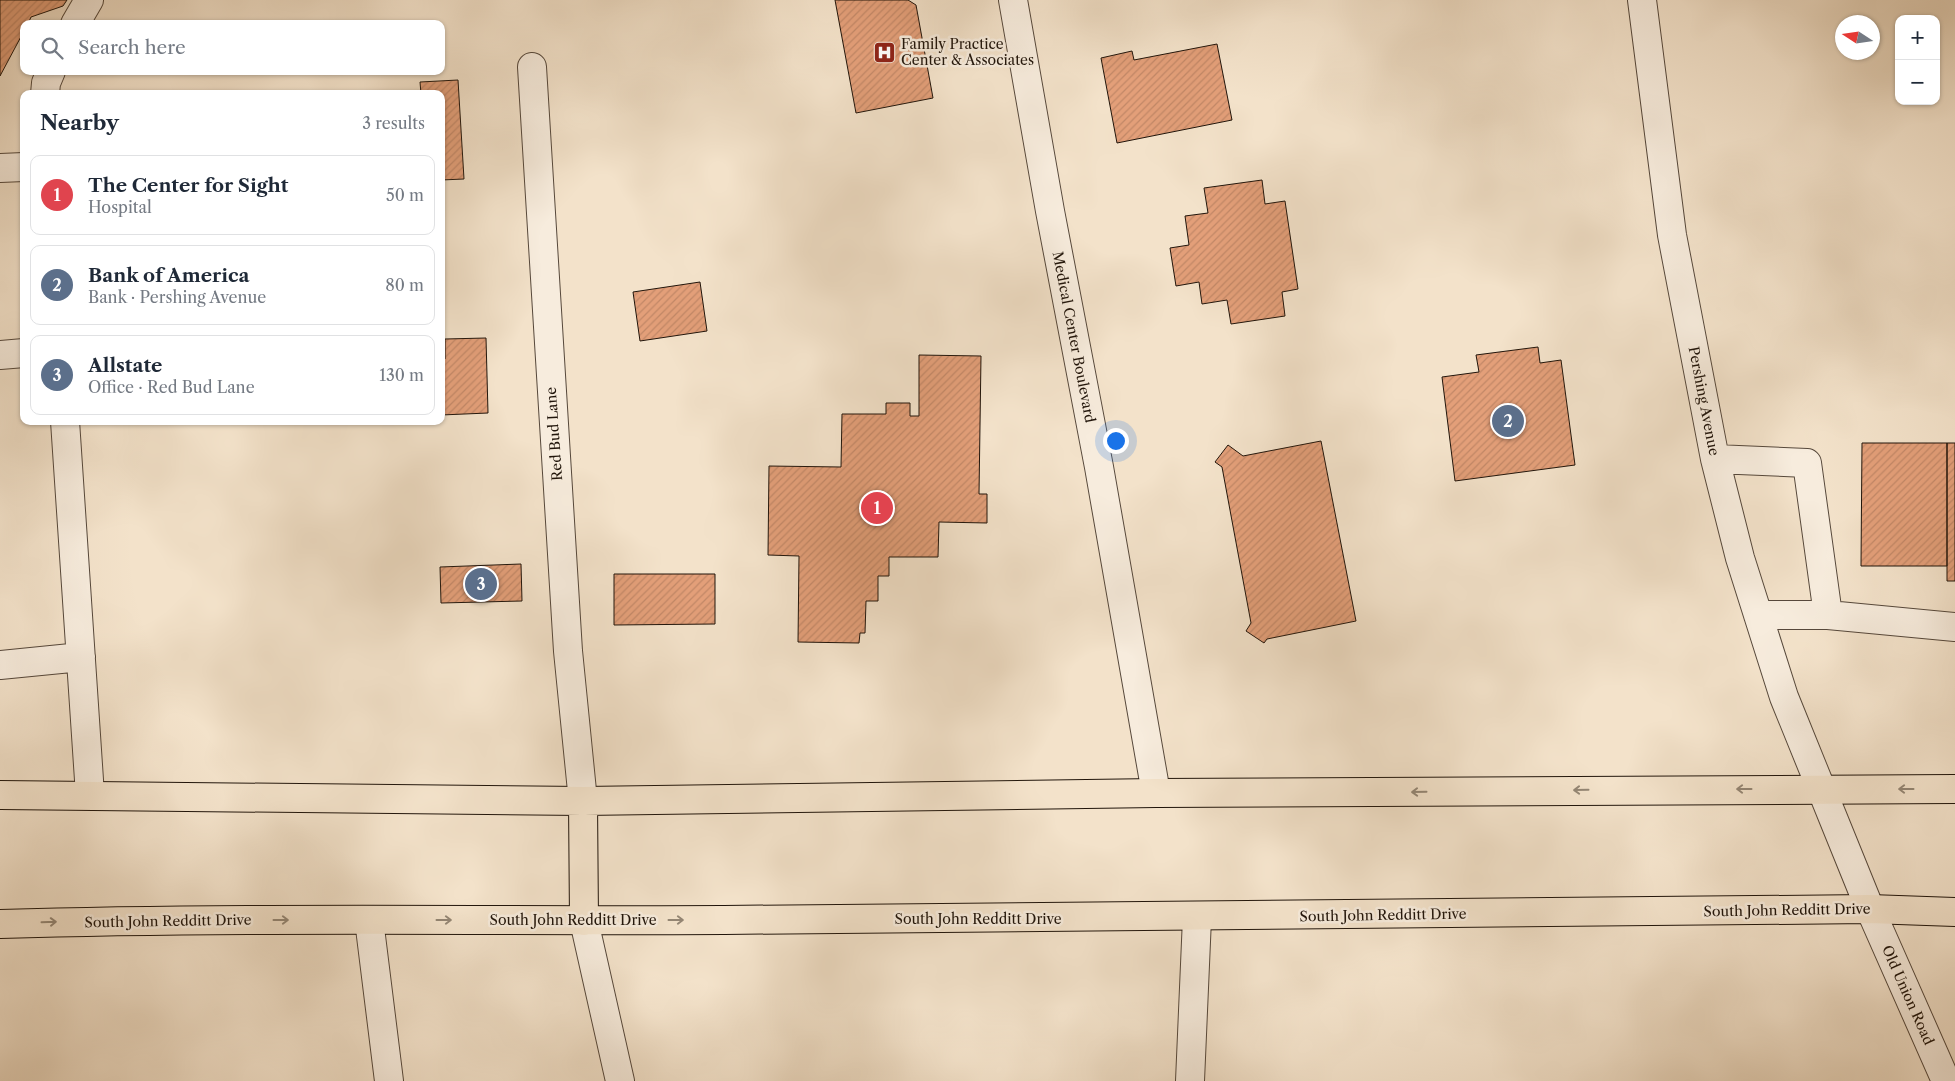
<!DOCTYPE html>
<html lang="en">
<head>
<meta charset="utf-8">
<style>
  :root { --surface:#fff; --page:#f6f6f7; --text:#1f2937; --muted:#747a83; --line:#e0e1e3; --accent:#8f2418 }
  body { margin:0; font-family:"Libre Caslon Text",serif; background:var(--page); color:var(--text) }
  .controls { position:absolute; right:15px; top:15px; display:grid; overflow:hidden; border-radius:10px; box-shadow:0 1px 4px #0004 }
  .controls button { width:45px; height:45px; display:grid; place-items:center; padding:0; border:0; border-bottom:1px solid var(--line); background:var(--surface); color:var(--text); font:25px sans-serif }
  .compass { position:absolute; left:1835px; top:15px; width:45px; height:45px; border-radius:50%; background:var(--surface); box-shadow:0 1px 4px #0004; rotate:282deg }
  .you { position:absolute; left:1115px; top:440px; width:18px; height:18px; margin:-12px; border:4px solid #fff; border-radius:50%; background:#1a73e8; box-shadow:0 0 0 8px #1a73e833 }
  .badge { display:grid; place-items:center; width:32px; height:32px; border-radius:50%; background:var(--accent); color:#fff; font-size:16px; font-weight:700 }
  .pin { position:absolute; translate:-50% -50%; border:2px solid #fff; box-shadow:0 1px 5px #0006 }
  .list { margin:0; padding:0; list-style:none }
  h2 { display:flex; justify-content:space-between; align-items:center; height:65px; margin:0; padding:0 20px; font-size:21px }
  h2 small { font-size:16px; font-weight:400; color:var(--muted) }
  .list li { display:grid; grid-template-columns:32px 1fr auto; gap:15px; align-items:center; box-sizing:border-box; height:80px; margin:0 10px 10px; padding:0 10px; border:1px solid var(--line); border-radius:10px }
  .list b { display:block; font-size:19px; white-space:nowrap }
  .list p { margin:0; font-size:16px; white-space:nowrap; color:var(--muted) }
  .list em { font-size:16px; font-style:normal; color:var(--muted) }
  .icon { flex:none; width:28px; height:28px; fill:none; stroke:currentColor; stroke-width:2; stroke-linecap:round; stroke-linejoin:round }
  .map { position:relative; flex:none; width:1955px; height:1081px; overflow:hidden }
  .search { position:absolute; background:var(--surface); box-shadow:0 1px 4px #0004; left:20px; top:20px; width:425px; height:55px; display:flex; align-items:center; gap:12px; box-sizing:border-box; padding:0 18px; border-radius:10px; color:var(--muted); font-size:19px }
  .panel { position:absolute; background:var(--surface); box-shadow:0 1px 4px #0004; left:20px; top:90px; width:425px; height:335px; border-radius:10px }
  .map>svg:first-child { display:block }
  .building { fill:url(#building-hatch); stroke:#21150b }
  .lines { fill:none; stroke-linecap:round; stroke-linejoin:round }
  .minor-casing { stroke:#56483b; stroke-width:30 }
  .highway-casing { stroke:#21150b; stroke-width:30 }
  .minor { stroke:#f7ecdd; stroke-width:28 }
  .highway { stroke:#f3e2ca; stroke-width:28 }
  .oneway { stroke:#948674 }
  .labels { text-anchor:middle; dominant-baseline:central; stroke-width:5; stroke-linejoin:round; paint-order:stroke }
  .poi-label { font-size:14px; fill:#21150b; stroke:#f7ecdd; text-anchor:start }
  .street-label { font-size:14px; fill:#21150b; stroke:#f7ecdd }
</style>
</head>
<body>
<div class="map">
<svg width="1955" height="1081" viewBox="0 0 1955 1081">
  <defs>
    <pattern id="building-hatch" width="6" height="6" patternUnits="userSpaceOnUse" patternTransform="scale(1.25)"><rect width="6" height="6" fill="#e39f79"/><path d="M-1 1l2-2M0 6l6-6M5 7l2-2" fill="none" stroke="#c28867"/></pattern>
  </defs>
  <rect width="100%" height="100%" fill="#f3e2ca"/>
  <filter id="stains"><feTurbulence type="fractalNoise" baseFrequency=".004" numOctaves="4"/><feColorMatrix values="0 0 0 0 .2 0 0 0 0 .09 0 0 0 0 .02 0 0 0 .5 -.17"/></filter>
  <radialGradient id="worn" r=".72"><stop offset=".6" stop-color="#630" stop-opacity="0"/><stop offset="1" stop-color="#630" stop-opacity=".3"/></radialGradient>
  <path class="building" d="M0,0H67L63,6L31,17L28,24H24V31L0,76Z
    M835,0H908L916,5L933,98L856,113Z
    M1217,44L1232,120L1117,143L1101,58L1132,51L1134,60Z
    M458,80L464,179L441,180V94H421L420,82Z
    M1262,180L1265,204L1285,201L1298,289L1282,292L1285,316L1231,324L1227,300L1202,304L1199,282L1176,286L1170,248L1189,245L1185,216L1208,213L1204,188Z
    M700,282L707,331L640,341L633,292Z
    M486,338L488,413L441,415V359H445V339Z
    M1538,347L1540,363L1561,360L1575,465L1455,481L1442,377L1479,372L1476,355Z
    M919,355L981,356L979,494H987V523L939,522L938,557H889V576H878V601H866L865,633H860L859,643L798,642L799,556L768,555L769,466L841,467L842,414H886V403H910V416H919Z
    M1321,441L1356,621L1267,639L1264,643L1246,631L1251,623L1222,467L1215,462L1228,445L1243,456Z
    M1862,443H1947V566H1861Z
    M1947,443H1955V581H1947Z
    M521,564L522,601L441,603L440,567Z
    M614,574H715V624L614,625Z"/>
  <g class="lines">
    <defs>
      <path id="minor" d="M1013,0L1050,211L1099,467L1156,793
        M1642,0L1672,235L1715,459L1740,558L1784,697L1870,909L1946,1081
        M75,24L89,0
        M532,67L568,651L583,801
        M45,94L46,83L51,71
        M0,168L24,167
        M0,355L24,353
        M65,421L90,795
        M1715,459L1807,463L1828,615
        M1758,615H1828L1955,627
        M0,665L81,657
        M369,920L389,1081
        M584,921L620,1081
        M1190,1081L1197,918"/>
      <path id="highway" d="M0,795L583,801L1156,793L1955,789
        M583,801L584,921
        M0,924C241,917 482,921 724,920C1106,918 1488,914 1870,909L1955,912"/>
    </defs>
    <use href="#minor" class="minor-casing"/>
    <use href="#highway" class="highway-casing"/>
    <use href="#minor" class="minor"/>
    <use href="#highway" class="highway"/>
  </g>
  <defs><path id="oneway-shaft" d="M-6 0H5M1.5-3L5.5 0L1.5 3" fill="none" stroke-width="1.6" stroke-linecap="round" stroke-linejoin="round" transform="scale(1.25)"/></defs>
  <g class="oneway">
    <use href="#oneway-shaft" transform="translate(1744 789) rotate(-180)"/>
    <use href="#oneway-shaft" transform="translate(1906 789) rotate(180)"/>
    <use href="#oneway-shaft" transform="translate(1581 790) rotate(179)"/>
    <use href="#oneway-shaft" transform="translate(1419 792) rotate(179)"/>
    <use href="#oneway-shaft" transform="translate(281 920)"/>
    <use href="#oneway-shaft" transform="translate(444 920)"/>
    <use href="#oneway-shaft" transform="translate(676 920)"/>
    <use href="#oneway-shaft" transform="translate(49 922) rotate(-2)"/>
  </g>
  <defs>
    <symbol id="hospital-square" viewBox="-11 -11 22 22"><rect x="-9" y="-9" width="18" height="18" rx="4" fill="#8f2418" stroke="#f7ecdd"/><path d="M-5-5h3v3.5h4V-5h3V5h-3V1.5h-4V5h-3Z" fill="#fff"/></symbol>
  </defs>
  <g fill-rule="evenodd">
    <use href="#hospital-square" x="872" y="40" width="25" height="25"/>
  </g>
  <g class="labels">
    <g class="poi-label">
      <text x="901" y="44">Family Practice<tspan x="901" dy="16">Center &amp; Associates</tspan></text>
    </g>
    <g class="street-label">
      <text transform="translate(1074 337) rotate(79)">Medical Center Boulevard</text>
      <text transform="translate(1704 401) rotate(79)">Pershing Avenue</text>
      <text transform="translate(554 434) rotate(-94)">Red Bud Lane</text>
      <text transform="translate(1787 910) rotate(-1)">South John Redditt Drive</text>
      <text transform="translate(1383 915) rotate(-1)">South John Redditt Drive</text>
      <text x="978" y="919">South John Redditt Drive</text>
      <text x="573" y="920">South John Redditt Drive</text>
      <text transform="translate(168 921) rotate(-1)">South John Redditt Drive</text>
      <text transform="translate(1908 995) rotate(66)">Old Union Road</text>
    </g>
  </g>
  <rect width="100%" height="100%" filter="url(#stains)"/>
  <rect width="100%" height="100%" fill="url(#worn)"/>
</svg>
<div class="controls">
<button>+</button>
<button>−</button>
</div>
<svg class="compass" viewBox="-18 -18 36 36"><path d="M0-13l5 13h-10z" fill="#e53935"/><path d="M0 13l5-13h-10z" fill="#747a83"/></svg>
<div class="you"></div>
<div class="pin badge" style="left:877px;top:508px;background:#e0444e">1</div>
<div class="pin badge" style="left:1508px;top:421px;background:#5c6f8a">2</div>
<div class="pin badge" style="left:481px;top:584px;background:#5c6f8a">3</div>
<div class="search"><svg class="icon" aria-label="search" viewBox="0 0 24 24"><circle cx="10" cy="10" r="6"/><path d="M15 15l6 6"/></svg>Search here</div>
<section class="panel">
<h2>Nearby<small>3 results</small></h2>
<ul class="list">
<li><span class="badge" style="background:#e0444e">1</span><div><b>The Center for Sight</b><p>Hospital</p></div><em>50 m</em></li>
<li><span class="badge" style="background:#5c6f8a">2</span><div><b>Bank of America</b><p>Bank · Pershing Avenue</p></div><em>80 m</em></li>
<li><span class="badge" style="background:#5c6f8a">3</span><div><b>Allstate</b><p>Office · Red Bud Lane</p></div><em>130 m</em></li>
</ul>
</section>
</div>
</body>
</html>
